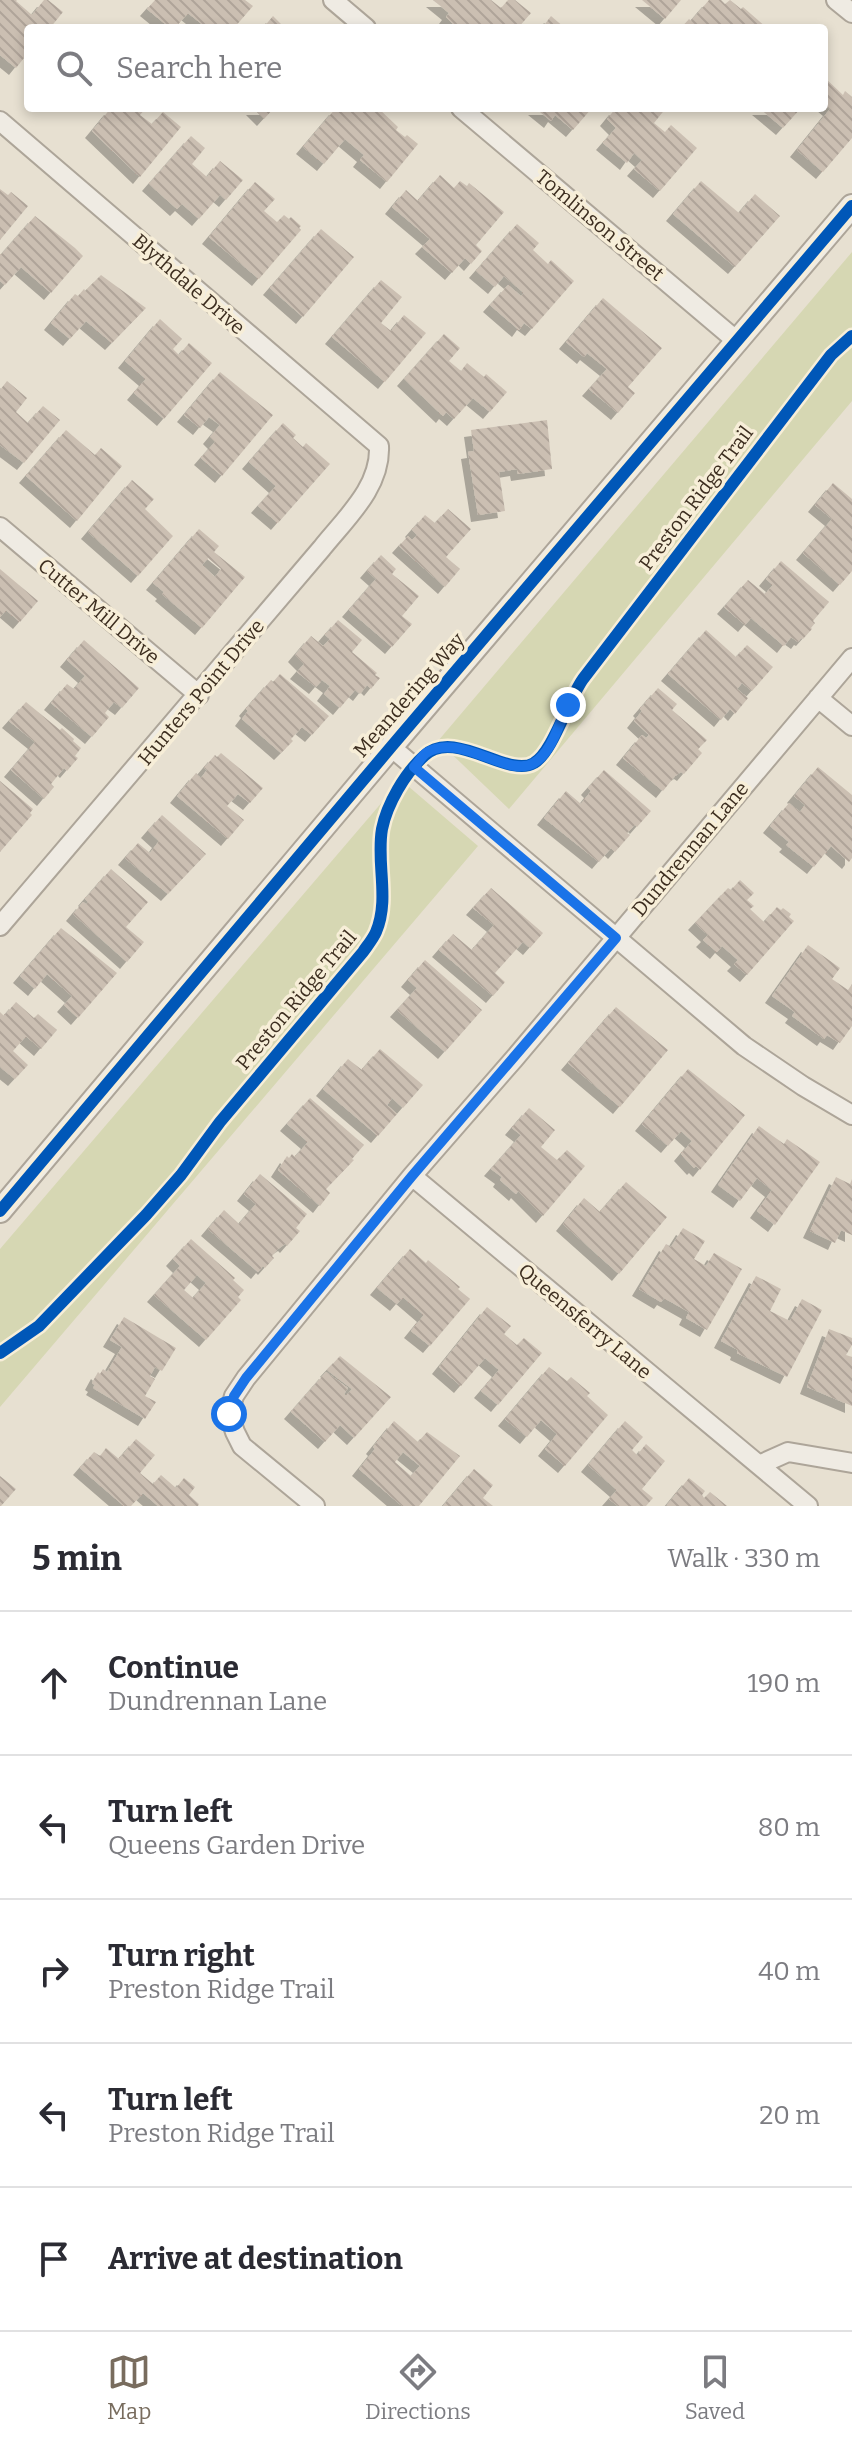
<!DOCTYPE html>
<html lang="en">
<head>
<meta charset="utf-8">
<style>
  :root { --surface:#fff; --page:#f2f2f3; --text:#2b2b33; --muted:#7c7c81; --line:#e1e1e2; --accent:#786c5e }
  body { margin:0; font-family:Bitter,serif; background:var(--page); color:var(--text) }
  .stop { position:absolute; width:24px; height:24px; margin:-18px; border:6px solid #1a73e8; border-radius:50%; background:#fff }
  .stop.end { background:#1a73e8; border-color:#fff; box-shadow:0 2px 8px #0008 }
  .list { margin:0; padding:0; list-style:none }
  h2 { display:flex; justify-content:space-between; align-items:center; height:104px; margin:0; padding:0 32px; font-size:34px }
  h2 small { font-size:26px; font-weight:400; color:var(--muted) }
  .list li { display:grid; grid-template-columns:52px 1fr auto; gap:24px; align-items:center; box-sizing:border-box; height:144px; padding:0 32px; border-top:2px solid var(--line) }
  .list b { display:block; font-size:30px; white-space:nowrap }
  .list p { margin:0; font-size:26px; white-space:nowrap; color:var(--muted) }
  .list em { font-size:26px; font-style:normal; color:var(--muted) }
  .icon { flex:none; width:44px; height:44px; fill:none; stroke:currentColor; stroke-width:2; stroke-linecap:round; stroke-linejoin:round }
  .map { position:relative; flex:none; width:852px; height:1506px; overflow:hidden }
  .search { position:absolute; background:var(--surface); box-shadow:0 4px 12px #0003; left:24px; right:24px; top:24px; height:88px; display:flex; align-items:center; gap:20px; box-sizing:border-box; padding:0 28px; border-radius:8px; color:var(--muted); font-size:30px }
  .sheet { height:824px; background:var(--surface) }
  nav { display:flex; justify-content:space-around; align-items:center; box-sizing:border-box; height:112px; border-top:2px solid var(--line); background:var(--surface); font-size:22px; color:var(--muted) }
  nav a { display:grid; justify-items:center; gap:4px }
  nav .on { color:var(--accent) }
  .map>svg:first-child { display:block }
  .green { fill:#d6d7b3 }
  .building { fill:url(#building-back-hatch); fill-rule:evenodd; filter:url(#shadow) }
  .lines { fill:none; stroke-linecap:round; stroke-linejoin:round }
  .minor-casing { stroke:#ada599; stroke-width:22 }
  .tertiary-casing { stroke:#ada599; stroke-width:26 }
  .minor { stroke:#efebe3; stroke-width:18 }
  .tertiary { stroke:#efebe3; stroke-width:22 }
  .cycleway-casing { stroke:#f7eed8; stroke-width:17 }
  .cycleway { stroke:#0057b8; stroke-width:12 }
  .route { stroke:#1a73e8; stroke-width:10 }
  .labels { text-anchor:middle; dominant-baseline:central; stroke-width:7; stroke-linejoin:round; paint-order:stroke }
  .street-label { font-size:20px; fill:#3d2e20; stroke:#f7eed8 }
</style>
</head>
<body>
<div class="map">
<svg width="852" height="1506" viewBox="0 0 852 1506">
  <defs>
    <pattern id="building-back-hatch" width="6" height="6" patternUnits="userSpaceOnUse" patternTransform="scale(2)"><rect width="6" height="6" fill="#cbbfb2"/><path d="M-1 5l2 2M0 0l6 6M5-1l2 2" fill="none" stroke="#afa499"/></pattern>
    <filter id="shadow"><feDropShadow dx="-7" dy="7" stdDeviation="0" flood-color="#0004"/></filter>
  </defs>
  <rect width="100%" height="100%" fill="#e7e0d1"/>
  <path class="green" d="M852,252V401L509,809L438,741Z
    M401,780L478,846L0,1407V1249Z"/>
  <path class="building" d="M0,0H17L16,1L32,15L44,0H48L63,12L50,28H28V53L16,68L0,55Z
    M155,0H245L253,6L234,28H200L203,25L188,13L175,28H170L147,9Z
    M433,0H491L501,8L508,0H515L531,13L518,28H453L455,26L446,17L449,13Z
    M642,0H681L665,19Z
    M709,0H721L725,4L730,0L741,9L743,7L767,28H681L689,19L691,21Z
    M273,16L285,28H263Z
    M551,16L565,28H542Z
    M824,77L843,95L845,91L852,97V138L823,172L797,150L830,109L824,104Z
    M111,108H146L140,115L152,124L163,112L181,127L140,177L92,131Z
    M253,108H274L264,119Z
    M336,108H378L398,127L396,130L405,137L407,135L418,144L387,182L360,160L364,155L345,139L324,164L303,147Z
    M535,108H592L573,130L555,115L551,121Z
    M616,108H666L654,123L665,132L671,125L697,148L660,191L634,169L642,160L634,153L627,163L603,143L616,128L607,119Z
    M759,108H801L783,128Z
    M191,136L205,148L192,164L207,177L220,161L243,180L226,200L220,195L199,219L182,204L177,209L149,184Z
    M440,175L454,188L460,181L467,186L469,183L504,212L476,245L482,251L471,264L465,258L452,273L422,247L430,239L392,207L406,190L418,201Z
    M701,181L739,213L755,194L780,216L735,267L673,214Z
    M255,182L275,199L264,211L277,222L284,215L289,219L291,217L301,226L299,228L301,230L259,279L209,237Z
    M0,189L8,195L11,192L28,206L0,240Z
    M35,216L75,248L83,256L51,293L21,267L5,285L0,281V256Z
    M517,224L539,243L533,250L548,264L551,260L574,281L532,329L524,323L519,330L490,305L508,285L521,296L524,293L504,276L495,287L476,271Z
    M321,229L354,257L303,317L270,288Z
    M101,275L146,308L112,343L86,321L70,339L51,323L75,294L78,296L84,289L85,291Z
    M381,280L402,297L381,323L391,331L404,315L426,333L385,382L332,337Z
    M603,298L662,348L628,387L635,393L618,413L589,389L607,369L587,353L584,357L566,342Z
    M160,319L182,339L173,349L179,355L189,343L212,363L164,419L134,393L146,379L125,361Z
    M444,334L460,348L449,361L461,371L467,363L484,377L486,374L507,392L490,412L473,398L454,419L446,412L443,416L404,379Z
    M220,372L273,415L222,476L201,458L215,442L210,437L220,425L209,417L200,428L184,415Z
    M7,381L27,398L16,412L28,423L43,406L60,420L24,463L0,445V390Z
    M547,420L552,469L518,474L517,469L499,472L505,511L478,515L468,452L474,451L471,430Z
    M283,423L296,435L293,438L303,447L306,443L330,464L278,523L258,506L276,486L249,462Z
    M66,430L95,455L101,448L122,466L77,521L26,476Z
    M132,480L154,499L145,509L173,536L138,576L88,532Z
    M833,483L852,499V571L840,585L803,553L832,519L815,505Z
    M448,509L471,529L446,557L460,569L445,587L399,546L408,536L412,540L417,535L412,530L425,515L435,523Z
    M199,529L219,546L214,552L245,577L202,628L162,594L164,592L153,583ZM208,558L221,569L215,577L202,565Z
    M381,555L396,569L392,574L419,596L402,616L412,624L392,647L349,610L376,579L367,571Z
    M781,561L829,602L813,621L815,623L811,628L812,629L803,639L801,638L798,642L791,637L784,646L751,618L745,625L724,607L748,580L765,594L773,585L766,579Z
    M0,569L38,601L20,622L6,610L0,617Z
    M338,620L362,640L352,652L377,673L375,675L380,678L371,689L367,685L360,694L355,690L340,708L324,694L330,686L322,680L316,687L297,672L304,664L295,655L311,636L323,646L330,639L325,635Z
    M706,630L736,657L747,645L773,667L752,691L742,683L737,689L748,698L735,714L730,709L721,720L668,674Z
    M84,640L139,688L122,708L114,702L105,713L109,717L92,737L51,703L67,684L74,689L85,676L67,660Z
    M280,674L329,716L312,735L302,727L291,739L293,741L281,753L242,719L248,711L246,709L271,680L273,682Z
    M658,688L677,704L672,710L707,740L698,749L702,753L684,774L681,772L675,776L663,791L623,758L642,735L646,738L649,735L634,721L642,711L640,709Z
    M26,702L60,730L62,728L74,739L73,741L81,748L75,756L78,758L67,771L64,768L51,784L54,787L44,799L11,770L35,742L9,721Z
    M221,753L263,788L250,803L238,794L227,806L244,820L228,839L177,796L196,773L201,778L207,770L204,768L215,755L217,757Z
    M818,767L852,795V858L849,862L831,846L814,867L786,845L789,842L770,826L789,803L800,812L805,805L794,796Z
    M604,770L651,811L637,827L635,825L627,833L630,835L615,852L611,848L599,862L544,818L566,791L581,804L591,791L588,788Z
    M0,781L33,809L30,813L32,815L0,852Z
    M162,815L206,854L168,894L125,858L138,843L150,853L159,841L148,831Z
    M111,869L148,902L126,927L144,942L127,962L73,914L83,902L86,904L88,902L85,899Z
    M740,880L754,893L747,900L754,906L750,909L764,922L777,907L781,910L783,908L791,914L789,917L794,921L747,975L734,964L738,960L722,946L717,952L703,940L708,935L695,923L728,888L731,890Z
    M491,888L543,933L530,948L523,942L495,973L505,982L493,996L439,950L453,934L472,950L494,925L473,908Z
    M61,928L117,973L78,1018L64,1005L72,996L47,974L35,989L20,976Z
    M808,945L840,968L832,979L848,990L852,984V1026L840,1043L827,1035L824,1039L792,1016L795,1012L772,996Z
    M425,960L482,1010L445,1052L397,1010L417,988L408,980Z
    M16,1002L34,1018L38,1014L57,1030L41,1049L26,1036L13,1051L28,1065L15,1079L0,1067V1012L4,1016Z
    M616,1007L668,1050L620,1107L568,1063Z
    M380,1049L423,1085L403,1108L392,1098L387,1105L397,1114L378,1136L323,1089L348,1059L362,1070Z
    M688,1069L745,1115L700,1170L696,1166L694,1168L681,1154L692,1141L681,1131L668,1146L642,1124Z
    M310,1098L364,1145L352,1159L354,1160L326,1189L330,1193L320,1206L278,1170L287,1156L289,1158L292,1154L295,1157L308,1142L287,1124Z
    M529,1108L555,1130L541,1147L557,1160L567,1150L585,1166L543,1216L518,1191L516,1194L500,1180L502,1177L491,1169L521,1135L512,1128Z
    M759,1126L784,1144L787,1139L820,1162L775,1225L757,1211L772,1190L757,1178L740,1201L718,1185Z
    M260,1174L307,1214L296,1228L300,1231L287,1246L285,1244L278,1249L272,1256L274,1258L265,1268L263,1266L258,1272L208,1229L224,1210L239,1224L256,1204L244,1194Z
    M836,1177L850,1184L852,1179V1235L841,1230L835,1243L810,1231Z
    M626,1182L667,1217L619,1274L563,1224L584,1198L600,1212Z
    M683,1228L705,1241L694,1259L706,1266L714,1253L742,1269L707,1330L686,1318L689,1312L664,1298L661,1302L639,1289L666,1244L671,1247Z
    M191,1239L235,1278L233,1280L244,1290L238,1297L241,1300L206,1340L154,1295L180,1266L173,1259ZM197,1275L206,1283L193,1298L184,1290Z
    M410,1249L426,1263L428,1260L460,1287L458,1289L470,1299L430,1346L411,1331L424,1315L403,1297L397,1304L377,1288Z
    M756,1276L781,1289L770,1311L790,1321L802,1299L822,1310L787,1377L737,1353L738,1350L721,1341Z
    M487,1307L511,1326L504,1334L517,1345L524,1338L542,1353L498,1405L481,1391L499,1370L485,1358L461,1386L439,1367Z
    M124,1317L176,1348L162,1371L155,1367L150,1376L155,1379L145,1396L156,1402L145,1419L93,1388L95,1385L92,1383L98,1372L100,1374L103,1369L107,1372L122,1347L110,1340Z
    M829,1329L852,1338V1345L846,1355L852,1357V1406L807,1387Z
    M340,1356L391,1397L354,1438L340,1425L325,1442L291,1412L326,1372L348,1388L344,1394L346,1396L352,1389L327,1370Z
    M549,1367L567,1381L571,1377L590,1393L587,1396L608,1415L565,1466L545,1449L557,1434L541,1420L527,1437L505,1419Z
    M394,1421L418,1442L427,1432L460,1456L419,1506H402L359,1469L375,1449L373,1447ZM403,1452L420,1466L411,1476L395,1462Z
    M625,1421L643,1437L632,1450L637,1455L646,1444L665,1461L642,1489L653,1498L646,1506H618L609,1499L617,1490L588,1465Z
    M136,1439L155,1455L140,1473L153,1484L161,1475L176,1488L184,1478L195,1487L189,1495L199,1504L198,1506H158L143,1493L131,1506H124L80,1468L94,1452L100,1456L106,1448L119,1459Z
    M474,1469L493,1485L483,1498L493,1506H443Z
    M0,1476L16,1489L1,1506H0Z
    M689,1478L705,1491L702,1495L704,1498L710,1492L727,1506H666Z"/>
  <g class="lines">
    <defs>
      <path id="minor" d="M333,0L366,28
        M836,0L852,13
        M461,108L738,342
        M0,121L379,446C381,487 346,518 322,548L0,926
        M0,527L199,695
        M818,698L852,726
        M391,747L744,1046L803,1086L852,1115
        M412,1176L808,1506
        M759,1465L788,1452L852,1463
        M315,1506L242,1446L235,1432L229,1414L234,1396L246,1378L412,1176L514,1059L852,658"/>
      <path id="tertiary" d="M0,1211L391,747L852,206"/>
    </defs>
    <use href="#minor" class="minor-casing"/>
    <use href="#tertiary" class="tertiary-casing"/>
    <use href="#minor" class="minor"/>
    <use href="#tertiary" class="tertiary"/>
    <defs>
      <path id="cycleway" d="M0,1211L391,747L852,206
        M0,1353L39,1326L146,1215L181,1175L220,1122L363,952C367,946 373,939 376,932C390,899 376,863 382,829C387,804 405,773 424,756C454,727 508,779 534,763C553,752 568,700 583,679L831,355L852,336"/>
    </defs>
    <use href="#cycleway" class="cycleway-casing"/>
    <use href="#cycleway" class="cycleway"/>
  </g>
  <g class="lines">
    <path class="route" d="M229,1414L234,1396L246,1378L412,1176L616,938L414,767C418,763 422,756 426,753C460,731 508,779 534,763C552,752 559,723 568,705"/>
  </g>
  <g class="labels">
    <g class="street-label">
      <text transform="translate(600 225) rotate(40)">Tomlinson Street</text>
      <text transform="translate(189 284) rotate(41)">Blythdale Drive</text>
      <text transform="translate(696 498) rotate(-53)">Preston Ridge Trail</text>
      <text transform="translate(99 611) rotate(40)">Cutter Mill Drive</text>
      <text transform="translate(201 692) rotate(-50)">Hunters Point Drive</text>
      <text transform="translate(409 695) rotate(-49)">Meandering Way</text>
      <text transform="translate(690 849) rotate(-50)">Dundrennan Lane</text>
      <text transform="translate(296 1000) rotate(-50)">Preston Ridge Trail</text>
      <text transform="translate(585 1321) rotate(40)">Queensferry Lane</text>
    </g>
  </g>
</svg>
<div class="stop" style="left:229px;top:1414px"></div>
<div class="stop end" style="left:568px;top:705px"></div>
<div class="search"><svg class="icon" aria-label="search" viewBox="0 0 24 24"><circle cx="10" cy="10" r="6"/><path d="M15 15l6 6"/></svg>Search here</div>
</div>
<section class="sheet">
<h2>5 min<small>Walk · 330 m</small></h2>
<ul class="list">
<li><svg class="icon" aria-label="ahead" viewBox="0 0 24 24"><path d="M12 20V5M6 11l6-6 6 6"/></svg><div><b>Continue</b><p>Dundrennan Lane</p></div><em>190 m</em></li>
<li><svg class="icon" aria-label="left" viewBox="0 0 24 24"><path d="M17 20v-9H6M10 6l-5 5 5 5"/></svg><div><b>Turn left</b><p>Queens Garden Drive</p></div><em>80 m</em></li>
<li><svg class="icon" aria-label="right" viewBox="0 0 24 24"><path d="M7 20v-9h11M14 6l5 5-5 5"/></svg><div><b>Turn right</b><p>Preston Ridge Trail</p></div><em>40 m</em></li>
<li><svg class="icon" aria-label="left" viewBox="0 0 24 24"><path d="M17 20v-9H6M10 6l-5 5 5 5"/></svg><div><b>Turn left</b><p>Preston Ridge Trail</p></div><em>20 m</em></li>
<li><svg class="icon" aria-label="arrive" viewBox="0 0 24 24"><path d="M6 21V4h12l-3 4 3 4H6"/></svg><div><b>Arrive at destination</b></div></li>
</ul>
</section>
<nav>
<a class="on"><svg class="icon" aria-label="map" viewBox="0 0 24 24"><path d="M3 6l6-2 6 2 6-2v14l-6 2-6-2-6 2zM9 4v14M15 6v14"/></svg>Map</a>
<a><svg class="icon" aria-label="directions" viewBox="0 0 24 24"><path d="M12 3l9 9-9 9-9-9zM9 14v-3h6M13 9l2 2-2 2"/></svg>Directions</a>
<a><svg class="icon" aria-label="saved" viewBox="0 0 24 24"><path d="M7 4h10v16l-5-4-5 4z"/></svg>Saved</a>
</nav>
</body>
</html>
